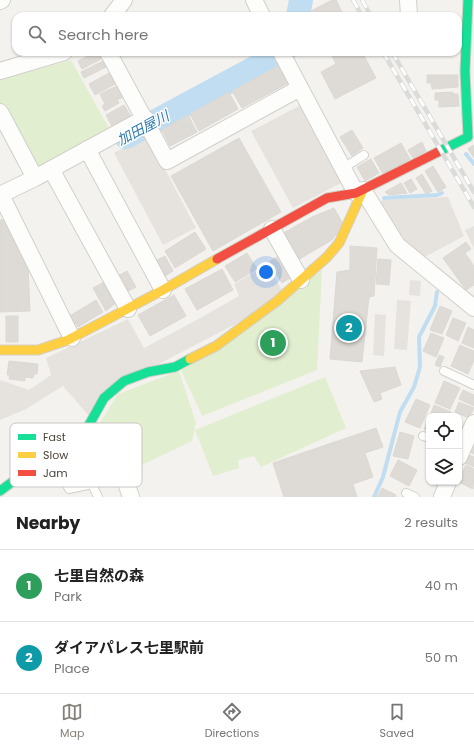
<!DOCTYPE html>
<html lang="en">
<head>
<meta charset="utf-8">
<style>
  :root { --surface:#fff; --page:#f6f6f6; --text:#222; --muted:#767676; --line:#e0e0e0; --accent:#868178 }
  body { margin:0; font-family:Poppins,"Noto Sans JP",sans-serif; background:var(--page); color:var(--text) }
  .controls { position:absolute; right:12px; bottom:12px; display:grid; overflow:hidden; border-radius:8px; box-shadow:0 1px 3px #0004 }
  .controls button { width:36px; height:36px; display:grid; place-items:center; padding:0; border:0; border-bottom:1px solid var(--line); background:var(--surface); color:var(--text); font:20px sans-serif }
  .you { position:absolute; left:266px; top:272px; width:14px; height:14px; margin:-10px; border:3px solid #fff; border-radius:50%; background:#1a73e8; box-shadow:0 0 0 6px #1a73e833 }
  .badge { display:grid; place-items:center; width:26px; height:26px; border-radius:50%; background:var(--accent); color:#fff; font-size:13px; font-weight:700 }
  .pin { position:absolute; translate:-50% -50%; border:2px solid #fff; box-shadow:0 1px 4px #0006 }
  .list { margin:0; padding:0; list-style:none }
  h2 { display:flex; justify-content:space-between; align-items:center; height:52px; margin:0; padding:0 16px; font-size:17px }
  h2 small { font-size:13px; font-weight:400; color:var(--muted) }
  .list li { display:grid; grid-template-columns:26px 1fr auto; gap:12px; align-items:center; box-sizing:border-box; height:72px; padding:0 16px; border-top:1px solid var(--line) }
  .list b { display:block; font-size:15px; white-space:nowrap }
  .list p { margin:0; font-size:13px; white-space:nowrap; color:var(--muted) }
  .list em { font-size:13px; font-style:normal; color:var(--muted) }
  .icon { flex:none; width:22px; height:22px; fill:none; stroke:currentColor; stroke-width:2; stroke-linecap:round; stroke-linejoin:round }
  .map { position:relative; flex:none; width:474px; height:497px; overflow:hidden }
  .search { position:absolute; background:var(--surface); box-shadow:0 1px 3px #0004; left:12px; right:12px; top:12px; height:44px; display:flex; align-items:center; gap:10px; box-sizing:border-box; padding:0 14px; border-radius:12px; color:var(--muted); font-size:15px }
  .sheet { height:196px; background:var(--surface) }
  nav { display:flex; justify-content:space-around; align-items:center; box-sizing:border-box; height:56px; border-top:1px solid var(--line); background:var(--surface); font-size:11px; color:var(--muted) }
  nav a { display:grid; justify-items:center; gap:2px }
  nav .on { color:var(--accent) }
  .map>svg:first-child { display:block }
  .green { fill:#e1eecf }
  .parking { fill:#e6e3df }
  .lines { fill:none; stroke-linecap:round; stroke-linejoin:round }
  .stream { stroke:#c0ddf1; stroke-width:4 }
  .river { stroke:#c0ddf1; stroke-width:24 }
  .building { fill:#dedbd6; stroke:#dcd9d4 }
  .lane-casing { stroke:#d2d0cb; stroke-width:10 }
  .street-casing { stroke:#d2d0cb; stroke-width:18 }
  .fast-casing { stroke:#d3cfc5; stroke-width:11 }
  .slow-casing { stroke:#d3cfc5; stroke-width:11 }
  .jam-casing { stroke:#d3cfc5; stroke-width:11 }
  .lane { stroke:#fdfdfc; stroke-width:8 }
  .street { stroke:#fdfdfc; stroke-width:16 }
  .fast { stroke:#16e098; stroke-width:9 }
  .slow { stroke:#ffcf43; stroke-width:9 }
  .jam { stroke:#f24e42; stroke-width:9 }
  .rail-casing { stroke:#dbdbda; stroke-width:4.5 }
  .rail { stroke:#fff; stroke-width:3; stroke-dasharray:9; stroke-linecap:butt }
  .labels { text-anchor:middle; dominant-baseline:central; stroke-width:3; stroke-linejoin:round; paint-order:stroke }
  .water-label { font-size:14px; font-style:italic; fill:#2e7ab2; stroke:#fff }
  .key { fill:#fff; stroke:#c9c7c4; stroke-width:1 }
  .key-label { font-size:11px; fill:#4b4439 }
</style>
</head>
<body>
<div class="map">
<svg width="474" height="497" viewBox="0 0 474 497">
  <rect width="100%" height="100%" fill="#f4f2ee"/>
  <path class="green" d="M71,60L111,132L35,169L0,103V80Z
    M322,270L317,370L202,416L181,370Z
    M179,371L196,423L192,441L123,474L96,429L118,394Z
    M325,377L346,428L261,467L254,456L238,460L239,468L213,476L195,430Z"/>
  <path class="parking" d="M301,105L345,181L293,208L251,131Z
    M147,135L196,228L163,245L114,153Z
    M448,197L464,236L423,258L392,232L377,204L383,200Z
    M474,226V249L465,230Z
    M267,265L283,292L253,315L149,369L89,416L63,386L26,409L0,420V380L29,390L51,375L46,358L128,319L144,348L193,322L239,296L234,284Z
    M410,280L421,281L420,296L409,295Z
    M397,300L411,301L407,350L394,349Z
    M375,314L386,315L384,356L373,355Z"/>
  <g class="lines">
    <path class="stream" d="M466,154L474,164
      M384,198L437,195L442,193
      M374,497L383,477L400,412L414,387L420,367L419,337L435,306L437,292"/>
    <path class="river" d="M298,16L301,0
      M126,137L284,52"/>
  </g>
  <path class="building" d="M332,0H336L344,16H311L309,12Z
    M96,52H98L101,59L82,69L78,61Z
    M330,52H362L376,78L335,99L321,72L336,64Z
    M103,61L106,67L84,78L81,72Z
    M280,65L290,82L242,108L232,91Z
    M111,72L117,83L95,95L89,84Z
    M427,75H458V87L432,89L431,83H427Z
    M117,86L123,97L117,100L119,103L105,111L102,106L105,104L100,94Z
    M229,92L238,109L199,131L190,114Z
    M453,92V94H458L459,106L439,107V100H435V93Z
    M124,105L133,120L114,130L106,115Z
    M188,115L197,132L170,146L162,130Z
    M352,130L363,148L352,156L340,137Z
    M239,138L281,212L213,251L171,176Z
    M422,142L426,151L413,158L408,150Z
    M401,143L410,159L383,174L374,158Z
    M473,145L474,147V158L468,149Z
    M371,159L379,173L365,181L357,167Z
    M433,166L446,187L438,192L425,171Z
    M422,174L432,191L426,194L416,178Z
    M411,179L417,189L410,193L404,183Z
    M401,183L407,193L389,195L385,192Z
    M334,208L343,224L332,240L296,261L280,235L312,217Z
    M9,219L28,266L30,311L0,312V220Z
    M195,232L206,249L175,268L165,251Z
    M466,242L471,249L465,253L474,266V285L466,290L443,258Z
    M350,246L377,248L374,296L369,297L362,362L330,359L337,272L350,270Z
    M247,253L257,269L235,282L225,266Z
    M282,254L295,275L282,283L269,262Z
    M165,256L173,271L162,278L153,262Z
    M378,259L391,260L389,285L376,284Z
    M222,269L233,290L197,310L185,289Z
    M127,271L136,287L124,293L116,277Z
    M106,281L117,302L106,311L93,288Z
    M174,295L186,316L150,336L138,315Z
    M96,300L103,312L78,327L76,323L72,325L68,317Z
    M440,306L452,311L442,334L430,330Z
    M6,316H18V342H6Z
    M453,318L466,323L458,341L446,335Z
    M468,327L474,330V348L462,343Z
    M431,333L444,338L436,357L423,351Z
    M460,345L474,351V360L468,374L451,366Z
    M439,355L444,357L440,367L435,365Z
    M9,361L38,364L37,374H34L33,378L25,377V381L9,379L10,375H7Z
    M395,367L401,385L380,393L382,399L374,402L360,371Z
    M444,381L460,388L450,409L435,403Z
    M463,390L474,395V406L459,399Z
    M416,399L430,405L420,428L405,422Z
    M459,402L474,408L469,418L455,412Z
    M434,405L451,412L449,416H430Z
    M428,421L429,422V431L424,429Z
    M376,428L383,447L365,453L373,477L353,484L357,497H284L273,463Z
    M400,432L414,436L408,459L393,456Z
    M473,443H474V454L469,451Z
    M469,455L474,457V467L465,463Z
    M398,460L417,470L409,486L390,476Z
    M466,465L474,469L473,489L459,482V479Z
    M382,488L396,495L395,497H377Z"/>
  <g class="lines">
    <defs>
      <path id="lane" d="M343,168L364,155
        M444,371L474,385
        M423,436L429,438
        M52,454L69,489L92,484L98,497
        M406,493L415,497"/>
      <path id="street" d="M254,0L262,16
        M408,0L409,16
        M0,1L2,0
        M112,16L124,0
        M108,52L167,161L300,88
        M281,52L356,193
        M0,71L64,52
        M0,112L35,178
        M87,149L163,290
        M51,169L128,309
        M363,190L397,245L474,308
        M0,195L35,178L145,118
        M1,195L72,338
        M272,229L301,280
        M459,457L474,423
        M125,480L131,497
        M442,497L448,482"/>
      <path id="fast" d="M438,152L468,137L465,71L468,0
        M0,491L39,462L85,432L104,398L124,381L148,372L175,367L190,359"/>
      <path id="slow" d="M0,350H38L68,340L163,290L217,259
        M190,359L216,346L277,301L327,257L339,243L363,190"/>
      <path id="jam" d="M217,259L327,198L356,193L438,152"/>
    </defs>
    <use href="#lane" class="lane-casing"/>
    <use href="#street" class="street-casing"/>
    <use href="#fast" class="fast-casing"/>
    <use href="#slow" class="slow-casing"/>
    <use href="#jam" class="jam-casing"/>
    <use href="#lane" class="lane"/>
    <use href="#street" class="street"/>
    <use href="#fast" class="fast"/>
    <use href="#slow" class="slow"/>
    <use href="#jam" class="jam"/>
    <defs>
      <path id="rail" d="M353,0L362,16
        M362,0L371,16
        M383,52L474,207
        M392,52L474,192"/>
    </defs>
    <use href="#rail" class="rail-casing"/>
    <use href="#rail" class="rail"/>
  </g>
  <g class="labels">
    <g class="water-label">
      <text transform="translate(143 128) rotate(-28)">加田屋川</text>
    </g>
  </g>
  <rect x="10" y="423" width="132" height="64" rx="6" class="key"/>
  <rect x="18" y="434" width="18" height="6" fill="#16e098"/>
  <rect x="18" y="452" width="18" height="6" fill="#ffcf43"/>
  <rect x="18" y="470" width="18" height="6" fill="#f24e42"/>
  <g class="key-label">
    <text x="43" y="441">Fast</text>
    <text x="43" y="459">Slow</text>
    <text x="43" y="477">Jam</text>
  </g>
</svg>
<div class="controls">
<button><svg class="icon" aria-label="locate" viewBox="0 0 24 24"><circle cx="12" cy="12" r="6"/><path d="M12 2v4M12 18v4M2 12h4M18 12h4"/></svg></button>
<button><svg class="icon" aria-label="layers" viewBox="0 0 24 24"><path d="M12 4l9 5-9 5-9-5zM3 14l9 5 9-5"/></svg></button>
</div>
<div class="you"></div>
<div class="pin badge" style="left:273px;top:343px;background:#2e9e5b">1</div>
<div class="pin badge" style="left:349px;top:328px;background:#0f9aa8">2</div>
<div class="search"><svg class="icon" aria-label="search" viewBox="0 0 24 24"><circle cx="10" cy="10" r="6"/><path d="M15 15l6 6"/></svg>Search here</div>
</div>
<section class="sheet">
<h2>Nearby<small>2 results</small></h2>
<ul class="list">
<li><span class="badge" style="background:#2e9e5b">1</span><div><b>七里自然の森</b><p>Park</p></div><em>40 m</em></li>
<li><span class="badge" style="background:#0f9aa8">2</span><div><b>ダイアパレス七里駅前</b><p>Place</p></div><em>50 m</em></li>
</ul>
</section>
<nav>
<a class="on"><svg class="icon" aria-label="map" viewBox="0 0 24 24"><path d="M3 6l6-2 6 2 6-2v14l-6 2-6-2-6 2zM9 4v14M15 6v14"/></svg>Map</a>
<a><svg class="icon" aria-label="directions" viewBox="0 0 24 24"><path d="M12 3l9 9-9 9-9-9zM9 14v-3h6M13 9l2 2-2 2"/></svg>Directions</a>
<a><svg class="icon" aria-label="saved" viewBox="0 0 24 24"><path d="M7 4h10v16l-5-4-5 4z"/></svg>Saved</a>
</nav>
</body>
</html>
